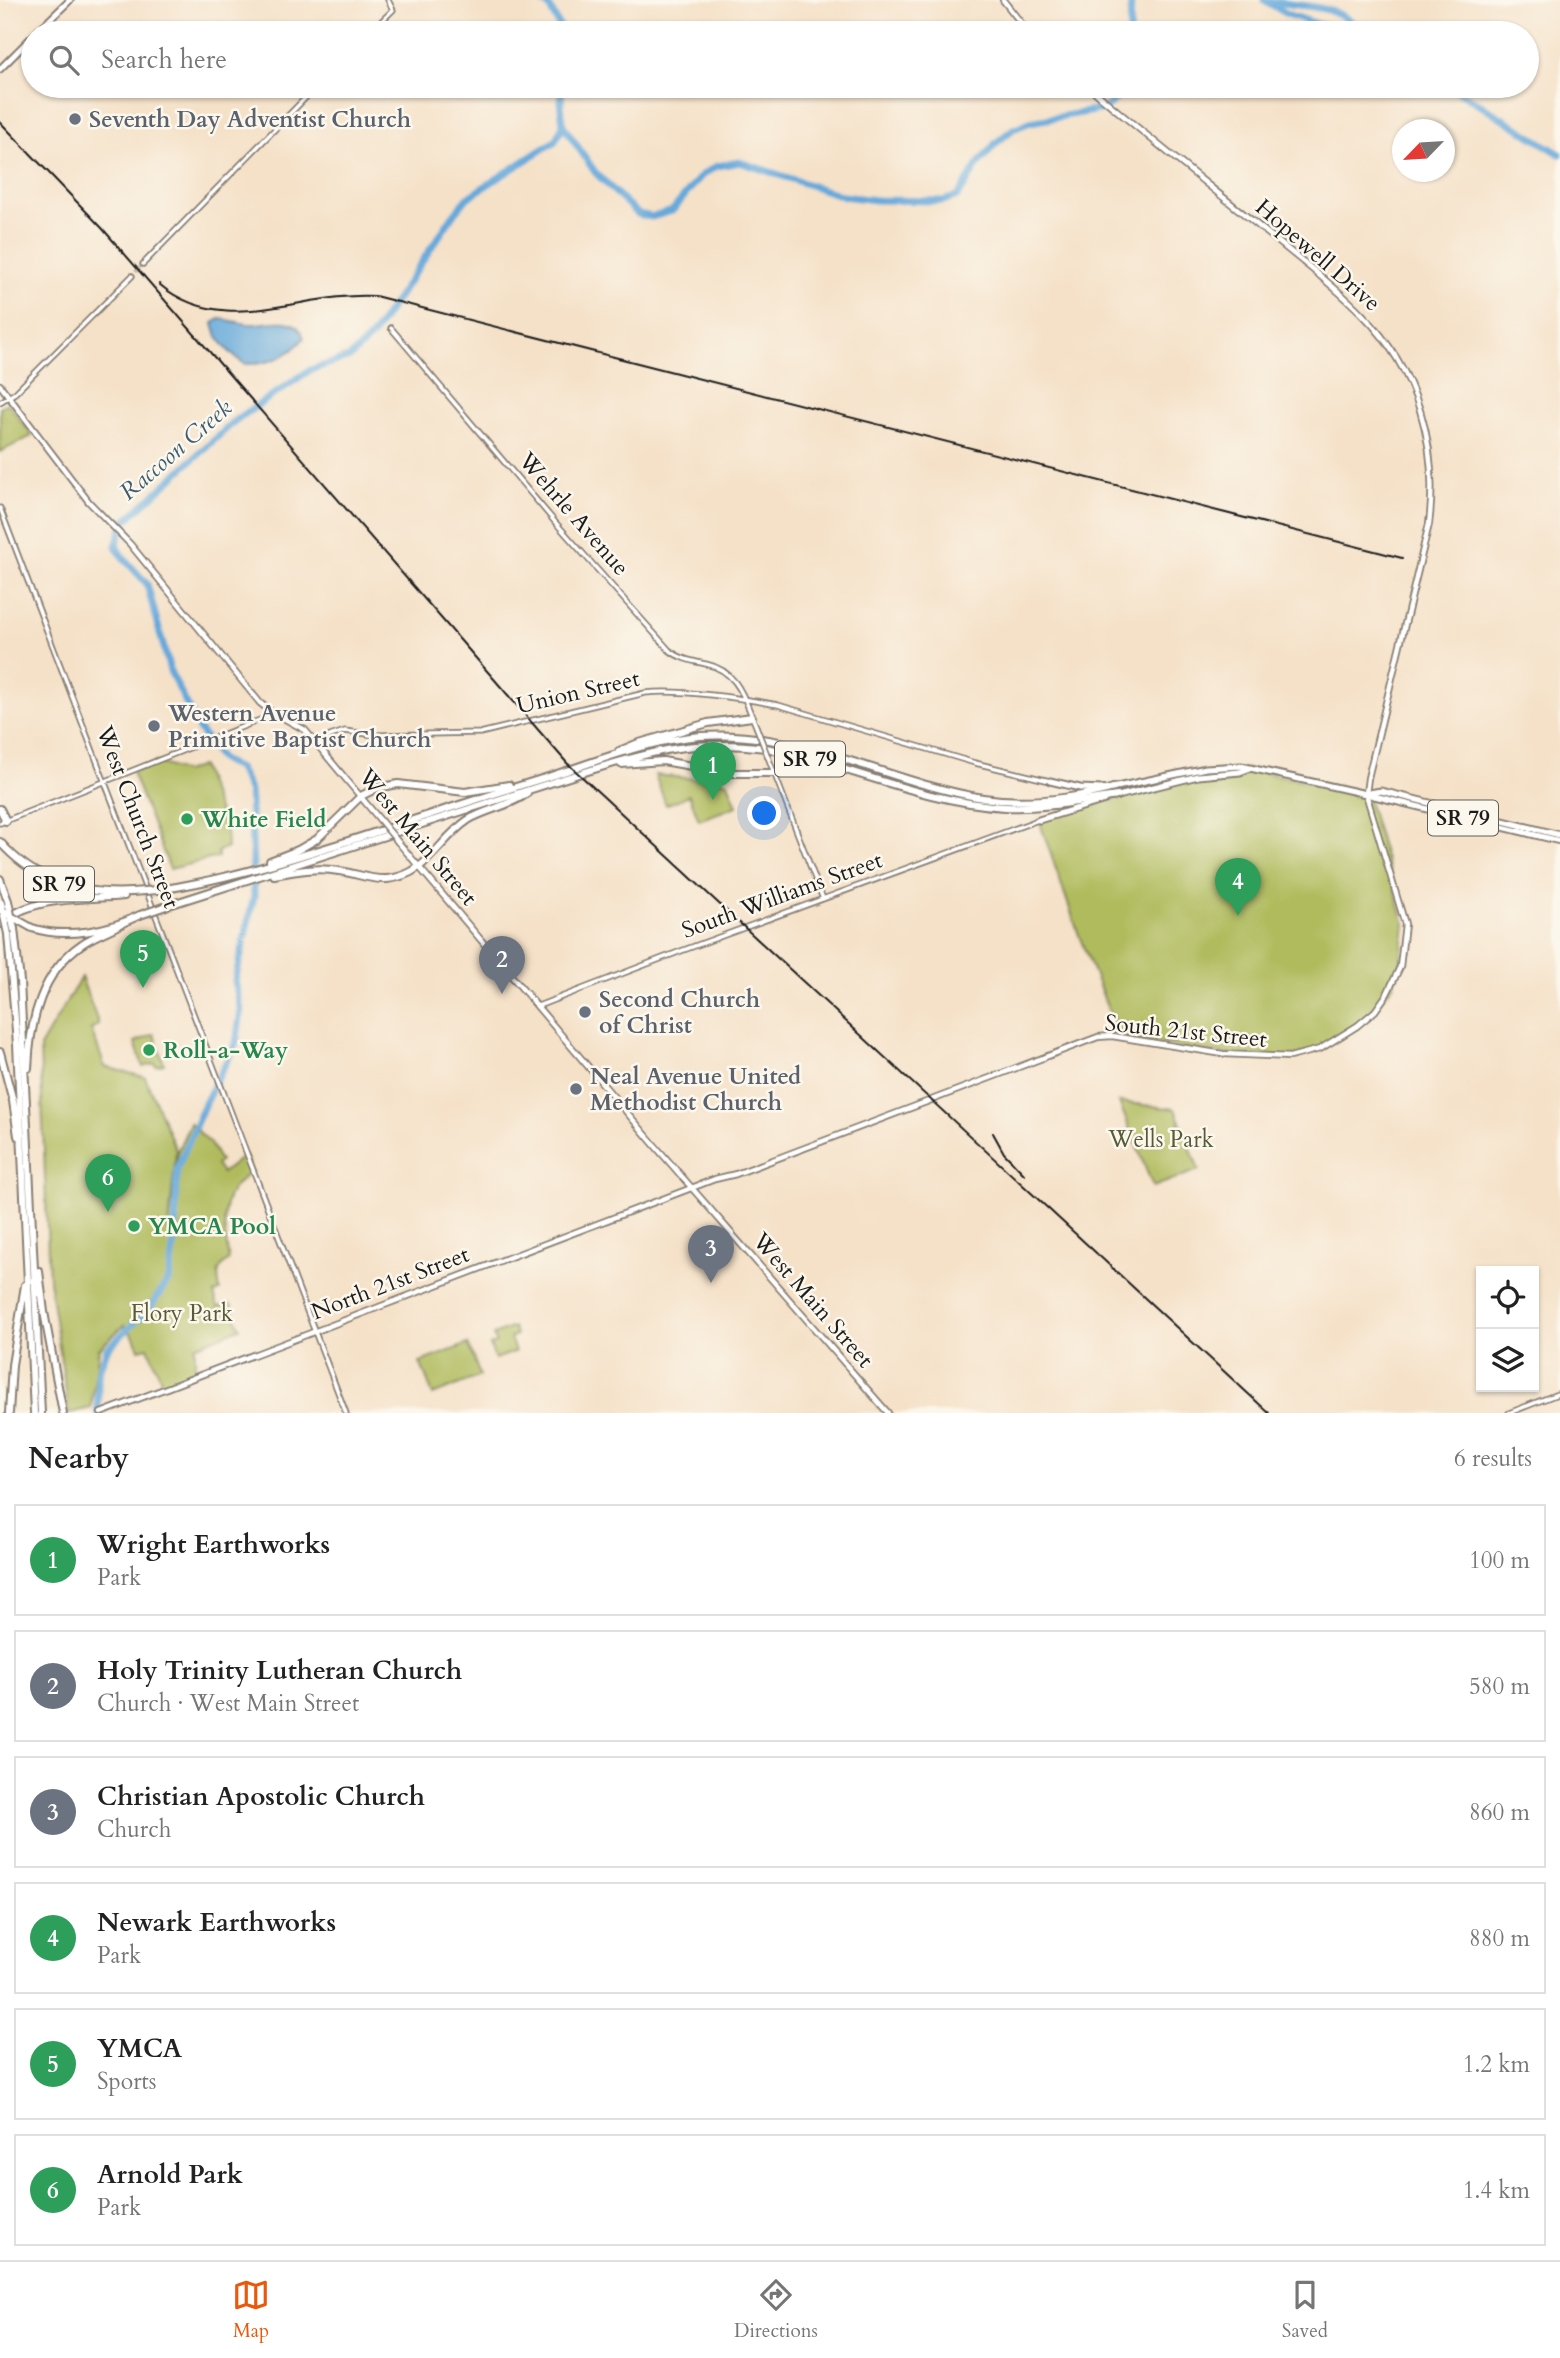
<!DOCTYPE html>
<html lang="en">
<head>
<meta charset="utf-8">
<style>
  :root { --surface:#fff; --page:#f6f6f6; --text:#222; --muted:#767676; --line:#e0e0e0; --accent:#ea580c }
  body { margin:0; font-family:Cardo,serif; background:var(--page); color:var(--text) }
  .controls { position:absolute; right:21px; bottom:21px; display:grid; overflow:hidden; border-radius:0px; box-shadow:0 2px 5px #0004 }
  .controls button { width:63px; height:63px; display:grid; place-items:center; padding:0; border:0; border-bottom:2px solid var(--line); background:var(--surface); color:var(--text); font:35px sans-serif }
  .compass { position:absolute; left:1392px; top:119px; width:63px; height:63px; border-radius:50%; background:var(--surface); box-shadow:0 2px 5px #0004; rotate:245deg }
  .you { position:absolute; left:765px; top:814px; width:24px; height:24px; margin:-18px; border:5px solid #fff; border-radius:50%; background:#1a73e8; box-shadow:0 0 0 10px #1a73e833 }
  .badge { display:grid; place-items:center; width:46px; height:46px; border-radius:50%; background:var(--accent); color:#fff; font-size:23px; font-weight:700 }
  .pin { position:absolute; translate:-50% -58px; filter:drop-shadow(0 2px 4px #0008) }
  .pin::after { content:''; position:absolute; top:37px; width:24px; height:21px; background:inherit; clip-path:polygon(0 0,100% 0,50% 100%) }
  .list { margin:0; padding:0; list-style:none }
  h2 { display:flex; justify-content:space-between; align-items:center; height:91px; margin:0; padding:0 28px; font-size:30px }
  h2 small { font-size:23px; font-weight:400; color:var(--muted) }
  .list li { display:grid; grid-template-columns:46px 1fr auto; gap:21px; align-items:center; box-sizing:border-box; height:112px; margin:0 14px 14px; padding:0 14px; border:2px solid var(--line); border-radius:0px }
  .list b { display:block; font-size:26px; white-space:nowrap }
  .list p { margin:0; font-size:23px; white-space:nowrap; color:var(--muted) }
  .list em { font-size:23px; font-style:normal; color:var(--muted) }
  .icon { flex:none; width:38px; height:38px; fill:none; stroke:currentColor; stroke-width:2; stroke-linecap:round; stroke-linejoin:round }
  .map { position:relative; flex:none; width:1560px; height:1413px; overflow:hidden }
  .search { position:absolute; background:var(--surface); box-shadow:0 2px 5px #0004; left:21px; right:21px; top:21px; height:77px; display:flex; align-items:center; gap:18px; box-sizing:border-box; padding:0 24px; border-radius:38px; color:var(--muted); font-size:26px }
  .sheet { height:847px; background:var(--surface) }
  nav { display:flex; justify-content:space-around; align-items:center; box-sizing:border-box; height:98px; border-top:2px solid var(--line); background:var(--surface); font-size:19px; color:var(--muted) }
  nav a { display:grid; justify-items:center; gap:4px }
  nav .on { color:var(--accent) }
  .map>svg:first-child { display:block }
  .green { fill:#b0bb5d; stroke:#666c3c; stroke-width:2 }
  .water { fill:#66a9da; stroke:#41627b; stroke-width:2 }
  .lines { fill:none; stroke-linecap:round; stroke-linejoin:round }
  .river { stroke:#66a9da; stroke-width:7 }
  .tertiary-tunnel { stroke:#cabaa6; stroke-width:3.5; stroke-dasharray:3.5 2; stroke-linecap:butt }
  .tertiary-casing { stroke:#887e72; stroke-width:7 }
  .secondary-casing { stroke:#887e72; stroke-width:8 }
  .primary-casing { stroke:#887e72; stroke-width:9 }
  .trunk-casing { stroke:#887e72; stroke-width:9 }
  .motorway-casing { stroke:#887e72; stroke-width:10 }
  .tertiary { stroke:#fff; stroke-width:3.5 }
  .secondary { stroke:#fff; stroke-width:4.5 }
  .primary { stroke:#fff; stroke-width:5 }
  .trunk { stroke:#fff; stroke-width:5 }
  .motorway { stroke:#fff; stroke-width:6 }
  .rail { stroke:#1c1c1c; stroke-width:2 }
  .tertiary-bridge-casing { stroke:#887e72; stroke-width:7; stroke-linecap:butt }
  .secondary-bridge-casing { stroke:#887e72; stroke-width:8; stroke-linecap:butt }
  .motorway-bridge-casing { stroke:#887e72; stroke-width:10; stroke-linecap:butt }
  .tertiary-bridge { stroke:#fff; stroke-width:3.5 }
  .secondary-bridge { stroke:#fff; stroke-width:4.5 }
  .motorway-bridge { stroke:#fff; stroke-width:6 }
  .worship-dot { fill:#6b7280; stroke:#fbf7ec; stroke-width:2.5 }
  .leisure-dot { fill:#2e9e5b; stroke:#fbf7ec; stroke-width:2.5 }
  .labels { text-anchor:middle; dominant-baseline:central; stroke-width:5; stroke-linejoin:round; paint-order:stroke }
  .shield { fill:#fbf7ec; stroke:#5f5e5a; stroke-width:2 }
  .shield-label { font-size:21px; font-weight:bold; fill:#1c1c1c }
  .worship-label { font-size:23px; font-weight:bold; fill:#5b616d; stroke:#fbf7ec; text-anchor:start }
  .street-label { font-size:23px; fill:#1c1c1c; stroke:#fbf7ec }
  .leisure-label { font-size:23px; font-weight:bold; fill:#27864d; stroke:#fbf7ec; text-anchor:start }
  .park-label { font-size:23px; fill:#575c36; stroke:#fbf7ec }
  .water-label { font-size:24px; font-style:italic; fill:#3d5b71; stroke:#fbf7ec }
</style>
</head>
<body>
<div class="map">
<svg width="1560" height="1413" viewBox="0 0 1560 1413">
  <rect width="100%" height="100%" fill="#fbf7ec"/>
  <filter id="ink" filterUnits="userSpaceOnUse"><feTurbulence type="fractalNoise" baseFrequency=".0143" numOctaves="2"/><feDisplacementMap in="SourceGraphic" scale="14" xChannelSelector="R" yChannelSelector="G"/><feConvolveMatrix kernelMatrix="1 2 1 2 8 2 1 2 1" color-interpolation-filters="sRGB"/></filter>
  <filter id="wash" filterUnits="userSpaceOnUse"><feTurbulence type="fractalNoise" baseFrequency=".00686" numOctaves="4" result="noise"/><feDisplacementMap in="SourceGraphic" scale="28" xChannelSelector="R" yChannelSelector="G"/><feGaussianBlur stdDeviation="1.57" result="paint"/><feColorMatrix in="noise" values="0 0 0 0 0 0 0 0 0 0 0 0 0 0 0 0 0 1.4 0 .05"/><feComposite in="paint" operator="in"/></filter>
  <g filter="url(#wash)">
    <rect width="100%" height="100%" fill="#f5e1c8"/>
    <path class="green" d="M8,403L32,436L0,452V407Z
      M157,762L184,772L201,766L226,830L227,848L218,851V857L170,869L132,772Z
      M1248,769L1366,794L1405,924L1400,967L1393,985L1369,1017L1320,1049L1290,1057L1223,1054L1112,1036L1113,1021L1080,938L1039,820L1198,776Z
      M655,775L728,782L737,806L699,820L689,795L666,805Z
      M81,977L99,1025L91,1029L105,1067L145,1077L176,1150L168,1233L178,1150L190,1123L209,1142L220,1161L216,1165L222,1173L245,1155L251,1171C245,1177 235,1184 231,1192C219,1212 226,1238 229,1260C216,1269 217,1275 220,1290L214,1294L218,1307L231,1304L240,1328L195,1346V1373L163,1385L148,1347L139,1349L134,1337L124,1325L99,1349L91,1408L69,1413L49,1280L40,1047Z
      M154,1034L164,1064L156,1066L155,1063L143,1067L135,1042Z
      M1119,1102L1175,1109L1199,1170L1153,1187Z
      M513,1327L516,1335L510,1338L515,1352L495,1359L490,1345L496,1343L493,1335Z
      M468,1344L480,1376L433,1395L420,1362Z"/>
    <path class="water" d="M220,319C232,320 243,325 255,324C273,323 297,314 304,338C290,356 268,365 245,364C232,356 215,339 213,323Z"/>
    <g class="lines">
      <path class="river" d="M539,0L549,6L563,33
        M1264,0C1307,9 1330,0 1366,33
        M1266,1L1287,14L1346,33
        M1130,33L1131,0
        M562,86L561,105L563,125L595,172L622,199L638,214L652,217L672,211L702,175L717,166L740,162L843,196L876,200L943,201L958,196L978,164L996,143L1013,129L1030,122L1104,109L1117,98L1124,86
        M1450,86L1560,154
        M98,1413V1374L107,1349L150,1308L169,1279L175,1234L177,1169L205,1103L236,1043L241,1011L235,981L254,896L250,792L239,769L220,759L199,729L170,671L147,584L122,556L116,546L124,522L236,420L310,370L350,357L372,336L452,217L467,198L555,141L563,125"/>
    </g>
  </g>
  <g filter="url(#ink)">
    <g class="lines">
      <path class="tertiary-tunnel" d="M132,276L143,264"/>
      <defs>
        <path id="tertiary" d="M369,33L393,10L388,0
          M143,264L317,86
          M391,328L555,522L669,650C680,659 692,661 706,664C738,671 744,698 756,726
          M0,402L15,393L132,276
          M0,508L346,1413
          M319,746L330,736L345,731L375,735L480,733L645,693C684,689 739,698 778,705L975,763L1050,781
          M768,757L823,899
          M0,823L275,714
          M538,1006L681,951L1038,820
          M1509,1413L1560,1393"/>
        <path id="secondary" d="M1003,0L1029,33
          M0,385L89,502L130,544L260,703L269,710L305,730L380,820
          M398,842L657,1148L888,1413
          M101,1413L715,1179L736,1174L1098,1037L1112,1036L1223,1054L1290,1057L1320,1049L1357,1026L1375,1011L1387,994L1400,967L1405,924L1366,794L1368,778L1429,524C1439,447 1418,370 1362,314C1333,284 1298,258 1265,231C1206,183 1146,136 1088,86"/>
        <path id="primary" d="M36,33L70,0
          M0,69L33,36"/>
        <path id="trunk" d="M1050,781L1080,788L1102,789
          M1112,788L1206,768L1241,766L1366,794L1560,841
          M1369,793L1381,791L1560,835
          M1114,797L1198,776L1240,772L1248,769
          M1039,820L1105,800"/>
        <path id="motorway" d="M619,751L636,744L708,723L752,717
          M621,764L663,761L731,773H774
          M0,809L6,821
          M0,842C35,882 80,895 132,892
          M270,861L298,850L317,839L361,796L377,788L398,784L465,792L509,785
          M274,875C295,871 317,867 339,871C355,873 370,880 387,879C428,875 437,841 468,820C486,809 511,806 527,793
          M0,879L8,901
          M158,890C221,881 281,862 342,843C411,821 479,798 548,777C598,761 648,740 701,736C799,729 889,783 983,798C1028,805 1071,799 1114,788
          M169,905L591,770C656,750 698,739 766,748C846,765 923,802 1005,807C1043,809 1080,801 1117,796
          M0,924C32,895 84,900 124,896
          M32,928C66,939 108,931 140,915
          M14,929L20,981L41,1413
          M8,934L17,1044L34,1413
          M0,1052L13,1101L18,1136
          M28,1068C30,1021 41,972 82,944C95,935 111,930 125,922
          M39,1271L44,1312L63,1413
          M9,1413L12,1365L25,1285"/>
      </defs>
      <use href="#tertiary" class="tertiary-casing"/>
      <use href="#secondary" class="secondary-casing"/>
      <use href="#primary" class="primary-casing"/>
      <use href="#trunk" class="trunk-casing"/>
      <use href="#motorway" class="motorway-casing"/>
      <use href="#tertiary" class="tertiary"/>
      <use href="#secondary" class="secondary"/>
      <use href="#primary" class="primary"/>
      <use href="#trunk" class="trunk"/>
      <use href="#motorway" class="motorway"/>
      <path class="rail" d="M0,122L102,228L567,763L1269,1413
        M159,284C224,339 302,291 375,296L1402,558
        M993,1133L1004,1153L1024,1174"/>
      <defs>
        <path id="tertiary-bridge" d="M756,726L768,757"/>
        <path id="secondary-bridge" d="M380,820L398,842"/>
        <path id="motorway-bridge" d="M132,892L158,890
          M8,901L14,929
          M1,903L8,934
          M0,910L32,928
          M140,915L169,905"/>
      </defs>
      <use href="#tertiary-bridge" class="tertiary-bridge-casing"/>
      <use href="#secondary-bridge" class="secondary-bridge-casing"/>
      <use href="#motorway-bridge" class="motorway-bridge-casing"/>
      <use href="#tertiary-bridge" class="tertiary-bridge"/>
      <use href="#secondary-bridge" class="secondary-bridge"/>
      <use href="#motorway-bridge" class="motorway-bridge"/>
    </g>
  </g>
  <g class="worship-dot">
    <circle cx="75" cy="119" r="7"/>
    <circle cx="154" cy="726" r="7"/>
    <circle cx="585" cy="1012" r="7"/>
    <circle cx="576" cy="1089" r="7"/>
  </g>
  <g class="leisure-dot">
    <circle cx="187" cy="819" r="7"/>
    <circle cx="149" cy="1050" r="7"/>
    <circle cx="134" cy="1226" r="7"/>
  </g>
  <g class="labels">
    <g class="shield">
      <rect x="775" y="741.5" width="70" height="35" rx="5"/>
      <rect x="1428" y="800.5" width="70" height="35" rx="5"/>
      <rect x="24" y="866.5" width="70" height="35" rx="5"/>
    </g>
    <g class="shield-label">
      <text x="810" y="759">SR 79</text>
      <text x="1463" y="818">SR 79</text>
      <text x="59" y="884">SR 79</text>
    </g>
    <g class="worship-label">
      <text x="89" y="119">Seventh Day Adventist Church</text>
      <text x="168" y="713">Western Avenue<tspan x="168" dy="26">Primitive Baptist Church</tspan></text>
      <text x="599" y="999">Second Church<tspan x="599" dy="26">of Christ</tspan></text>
      <text x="590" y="1076">Neal Avenue United<tspan x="590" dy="26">Methodist Church</tspan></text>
    </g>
    <g class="street-label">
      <text transform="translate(1318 255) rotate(41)">Hopewell Drive</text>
      <text transform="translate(574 514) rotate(49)">Wehrle Avenue</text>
      <text transform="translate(578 692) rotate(-13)">Union Street</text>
      <text transform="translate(138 817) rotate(69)">West Church Street</text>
      <text transform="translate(418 837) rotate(50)">West Main Street</text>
      <text transform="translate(782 895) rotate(-20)">South Williams Street</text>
      <text transform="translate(1186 1031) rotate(6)">South 21st Street</text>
      <text transform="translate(390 1283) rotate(-21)">North 21st Street</text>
      <text transform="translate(813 1300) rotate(49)">West Main Street</text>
    </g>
    <g class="leisure-label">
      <text x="201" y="819">White Field</text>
      <text x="163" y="1050">Roll-a-Way</text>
      <text x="148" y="1226">YMCA Pool</text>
    </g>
    <g class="park-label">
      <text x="1161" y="1139">Wells Park</text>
      <text x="182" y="1313">Flory Park</text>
    </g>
    <g class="water-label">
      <text transform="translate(176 450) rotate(-41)">Raccoon Creek</text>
    </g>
  </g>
</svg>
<div class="controls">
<button><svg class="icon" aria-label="locate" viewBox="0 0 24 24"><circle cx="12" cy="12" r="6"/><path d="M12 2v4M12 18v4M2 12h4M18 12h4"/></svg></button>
<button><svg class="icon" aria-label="layers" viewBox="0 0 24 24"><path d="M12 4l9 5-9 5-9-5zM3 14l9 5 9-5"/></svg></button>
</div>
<svg class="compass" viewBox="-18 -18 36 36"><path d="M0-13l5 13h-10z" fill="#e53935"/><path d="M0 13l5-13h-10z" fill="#767676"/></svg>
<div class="you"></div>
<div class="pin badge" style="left:713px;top:800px;background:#2e9e5b">1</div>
<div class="pin badge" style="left:502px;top:994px;background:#6b7280">2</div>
<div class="pin badge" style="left:711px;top:1283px;background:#6b7280">3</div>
<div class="pin badge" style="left:1238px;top:916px;background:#2e9e5b">4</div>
<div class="pin badge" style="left:143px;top:988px;background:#2e9e5b">5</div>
<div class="pin badge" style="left:108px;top:1212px;background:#2e9e5b">6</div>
<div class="search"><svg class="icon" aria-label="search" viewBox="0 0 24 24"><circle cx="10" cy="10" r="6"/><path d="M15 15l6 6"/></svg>Search here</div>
</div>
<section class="sheet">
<h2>Nearby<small>6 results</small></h2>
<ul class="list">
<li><span class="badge" style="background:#2e9e5b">1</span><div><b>Wright Earthworks</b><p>Park</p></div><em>100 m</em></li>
<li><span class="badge" style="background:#6b7280">2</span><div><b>Holy Trinity Lutheran Church</b><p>Church · West Main Street</p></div><em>580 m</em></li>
<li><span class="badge" style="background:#6b7280">3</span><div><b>Christian Apostolic Church</b><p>Church</p></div><em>860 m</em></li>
<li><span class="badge" style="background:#2e9e5b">4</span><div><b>Newark Earthworks</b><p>Park</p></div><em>880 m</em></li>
<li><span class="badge" style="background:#2e9e5b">5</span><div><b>YMCA</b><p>Sports</p></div><em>1.2 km</em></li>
<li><span class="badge" style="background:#2e9e5b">6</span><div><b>Arnold Park</b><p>Park</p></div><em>1.4 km</em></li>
</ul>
</section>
<nav>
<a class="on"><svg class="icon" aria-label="map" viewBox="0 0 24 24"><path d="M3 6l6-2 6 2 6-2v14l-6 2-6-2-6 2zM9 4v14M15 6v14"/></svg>Map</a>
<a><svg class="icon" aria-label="directions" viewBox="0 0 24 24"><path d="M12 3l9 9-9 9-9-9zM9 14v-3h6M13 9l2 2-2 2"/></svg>Directions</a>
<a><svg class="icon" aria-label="saved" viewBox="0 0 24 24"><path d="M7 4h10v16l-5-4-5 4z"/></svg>Saved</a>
</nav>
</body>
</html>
